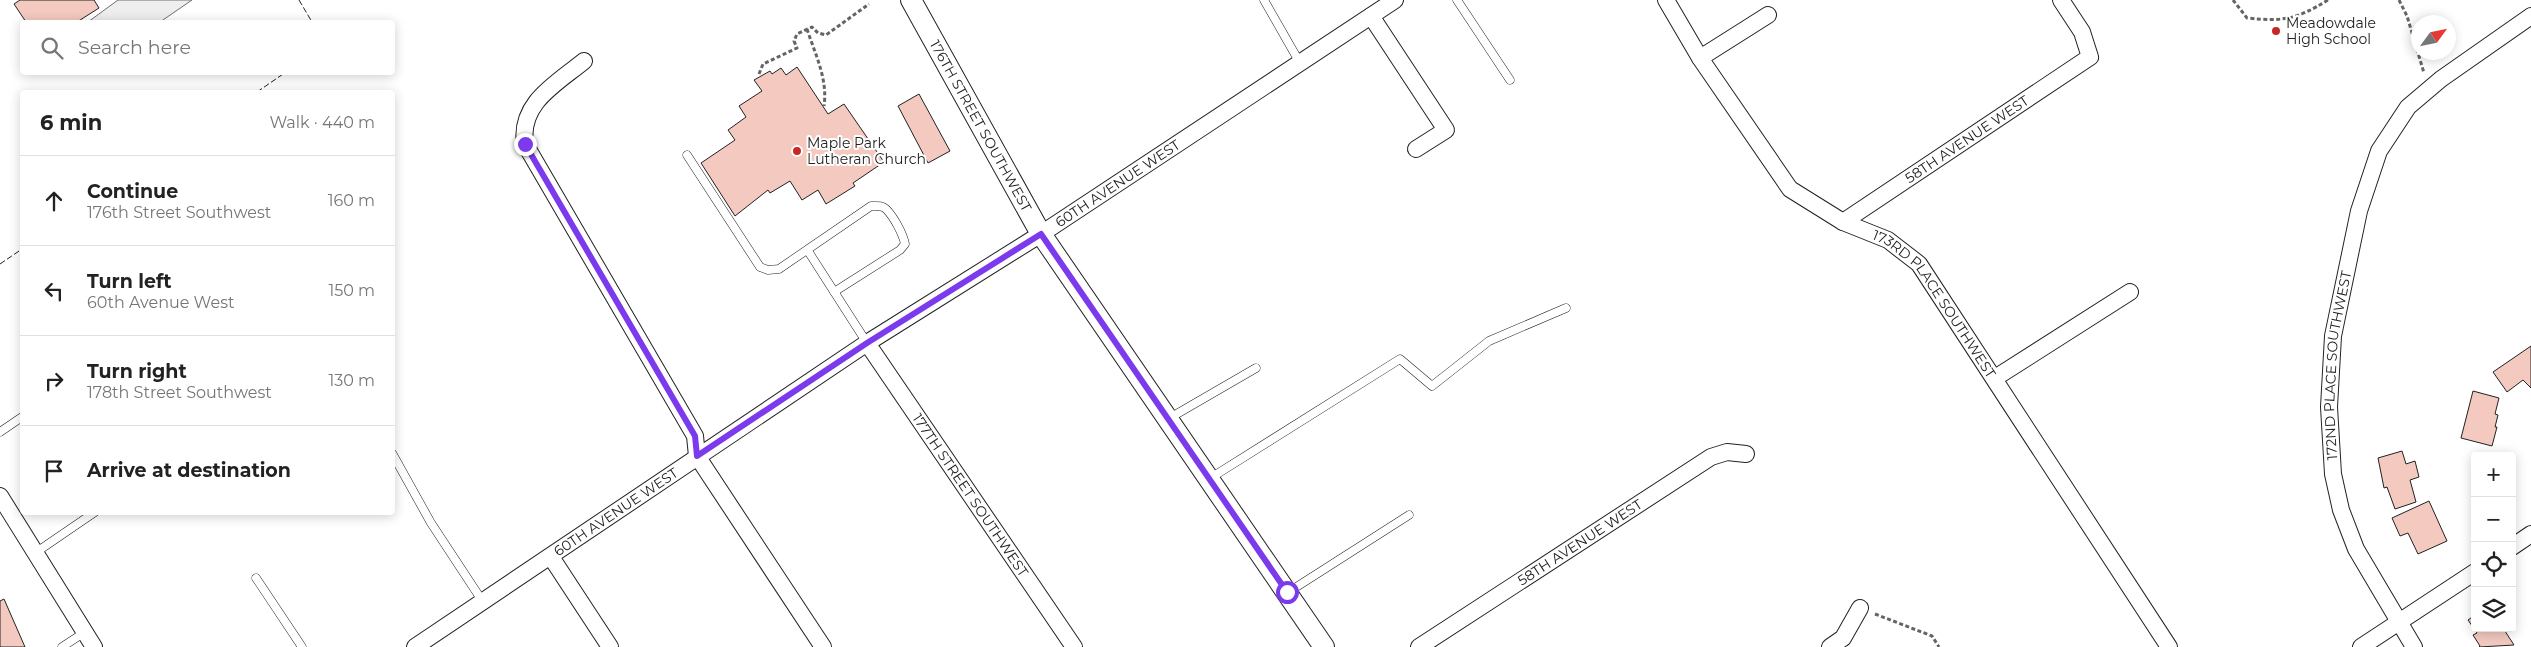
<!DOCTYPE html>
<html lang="en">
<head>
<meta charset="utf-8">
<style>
  :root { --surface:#fff; --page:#f6f6f6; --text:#222; --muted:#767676; --line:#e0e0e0 }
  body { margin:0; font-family:Montserrat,sans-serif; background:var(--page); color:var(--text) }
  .controls { position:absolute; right:15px; bottom:15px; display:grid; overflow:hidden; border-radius:5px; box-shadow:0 2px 12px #0003 }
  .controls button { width:45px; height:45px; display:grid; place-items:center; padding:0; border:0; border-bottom:1px solid var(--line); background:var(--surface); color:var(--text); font:25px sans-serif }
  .compass { position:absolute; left:2411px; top:15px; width:45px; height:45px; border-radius:50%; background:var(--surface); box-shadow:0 2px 12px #0003; rotate:57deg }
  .stop { position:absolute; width:15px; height:15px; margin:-11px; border:4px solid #7c3aed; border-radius:50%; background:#fff }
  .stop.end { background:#7c3aed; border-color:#fff; box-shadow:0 1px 5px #0008 }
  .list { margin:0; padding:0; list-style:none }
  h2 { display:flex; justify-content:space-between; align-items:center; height:65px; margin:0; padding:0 20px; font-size:21px }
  h2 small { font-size:16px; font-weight:400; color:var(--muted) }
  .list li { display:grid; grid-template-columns:32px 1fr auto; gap:15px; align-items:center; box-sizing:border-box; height:90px; padding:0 20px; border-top:1px solid var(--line) }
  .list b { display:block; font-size:19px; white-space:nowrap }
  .list p { margin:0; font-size:16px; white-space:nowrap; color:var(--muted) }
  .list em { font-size:16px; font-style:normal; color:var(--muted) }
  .icon { flex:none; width:28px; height:28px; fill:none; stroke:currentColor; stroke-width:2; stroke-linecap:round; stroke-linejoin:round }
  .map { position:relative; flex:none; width:2531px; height:647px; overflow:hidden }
  .search { position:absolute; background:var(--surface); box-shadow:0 2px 12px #0003; left:20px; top:20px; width:375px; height:55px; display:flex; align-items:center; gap:12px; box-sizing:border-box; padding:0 18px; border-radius:5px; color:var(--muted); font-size:19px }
  .panel { position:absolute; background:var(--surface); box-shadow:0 2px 12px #0003; left:20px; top:90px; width:375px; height:425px; border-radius:5px }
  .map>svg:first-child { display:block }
  .green { fill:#eee; stroke:#6f6f6f }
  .building { fill:#f3c9c0; stroke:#222 }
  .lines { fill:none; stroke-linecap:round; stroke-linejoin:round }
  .service-casing { stroke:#222; stroke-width:9 }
  .minor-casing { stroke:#222; stroke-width:18 }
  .tertiary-casing { stroke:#222; stroke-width:22 }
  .path { stroke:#646464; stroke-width:3; stroke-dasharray:4 2.5; stroke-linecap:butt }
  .service { stroke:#fff; stroke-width:8 }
  .minor { stroke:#fff; stroke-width:16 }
  .tertiary { stroke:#fff; stroke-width:20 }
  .fence { stroke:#222; stroke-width:1; stroke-dasharray:6 2.5; stroke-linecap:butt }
  .route { stroke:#7c3aed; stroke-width:6 }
  .poi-dot { fill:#c62828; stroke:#fff; stroke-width:2 }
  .labels { text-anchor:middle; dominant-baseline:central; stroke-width:4; stroke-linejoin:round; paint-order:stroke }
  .poi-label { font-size:14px; fill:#222; stroke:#fff; text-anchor:start }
  .street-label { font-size:14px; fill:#222; stroke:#fff }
</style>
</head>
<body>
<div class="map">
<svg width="2531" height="647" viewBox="0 0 2531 647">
  <rect width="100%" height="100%" fill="#fff"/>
  <path class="green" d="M118,0H192L160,22H88Z"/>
  <path class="building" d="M20,0H94L99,8L77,22H26L14,4Z
    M797,67L828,114L844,104L884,162L853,183L855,186L826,204L818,190L802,200L790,181L770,193L768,190L735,216L701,163L735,140L728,130L746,117L739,106L762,91L754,80L770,71L772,74L781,68L786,75Z
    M919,94L950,151L928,163L898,106Z
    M2531,346V388L2523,380L2507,392L2493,372Z
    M2473,391L2499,398L2495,414L2498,415L2495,427H2497L2492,446L2461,438Z
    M2402,451L2406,464L2415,461L2419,477L2410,480L2416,502L2395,509L2387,487L2384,488L2378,458Z
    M2429,501L2447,541L2418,554L2408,533L2400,536L2392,518Z
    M4,599L25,647H0V601Z
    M2475,615V628H2503L2514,645L2479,647L2480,646L2473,635L2477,633L2468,620Z"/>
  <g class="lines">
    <defs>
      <path id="service" d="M1264,0L1300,63
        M1457,0L1510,80
        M687,155L760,267L768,270L779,269L871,206C877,206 882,205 886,209C894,217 903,234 905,244L900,250L834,292
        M808,251L867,343
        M1168,419L1256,368
        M0,432L22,417
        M392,453L431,523L483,602
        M1209,479L1400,359L1432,386L1489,341L1566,308
        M35,553L95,512
        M256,578L302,647
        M1287,593L1409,515
        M62,647L85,632"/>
      <g id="minor">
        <path id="s1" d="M1666,0L1700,58L1790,189L1843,222L1888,240L1919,264L2169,647"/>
        <path d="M1371,16L1446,130L1416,149"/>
        <path d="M1700,58L1768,15"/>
        <path d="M584,61C556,84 519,103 525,144L695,436L697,456L823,647"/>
        <path id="s2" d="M1843,222L2090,57L2082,32L2061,0"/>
        <path id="s3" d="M867,343L1074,647"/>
        <path d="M1995,378L2130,292"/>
        <path d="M0,496L94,647"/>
        <path d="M2512,547L2531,534"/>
        <path d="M551,557L610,647"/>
        <path id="s4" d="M415,647L867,343L1041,234L1395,0"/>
        <path id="s5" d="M1419,647L1711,457L1727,452L1746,454"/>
        <path d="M1830,647L1843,638L1860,608"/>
        <path d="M2361,647L2475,572"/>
        <path id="s6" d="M2414,647L2356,549L2341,510L2333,474L2329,407L2333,336L2359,211L2379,151L2408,107L2441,79L2531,16"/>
      </g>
      <g id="tertiary">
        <path id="s7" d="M911,0L1041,234L1324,647"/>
      </g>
    </defs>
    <use href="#service" class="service-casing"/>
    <use href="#minor" class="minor-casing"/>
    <use href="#tertiary" class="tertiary-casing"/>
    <path class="path" d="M2233,0L2247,18C2284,22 2297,19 2328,0
      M2399,0L2407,16L2424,73
      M807,29C815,54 828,79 824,106
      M759,74L763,64L797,48L794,41L797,34L812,27L818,33L826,35L869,4
      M1875,614L1932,636L1939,647"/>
    <use href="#service" class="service"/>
    <use href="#minor" class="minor"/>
    <use href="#tertiary" class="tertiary"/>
    <path class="fence" d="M299,0L312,22
      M257,92L286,72
      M0,264L22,249"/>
  </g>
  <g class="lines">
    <path class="route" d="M525,144L695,436L697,456L867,343L1041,234L1287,592"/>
  </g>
  <g class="poi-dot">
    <circle cx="2276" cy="31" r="5"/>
    <circle cx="797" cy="151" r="5"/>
  </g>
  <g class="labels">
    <g class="poi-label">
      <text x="2286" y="23">Meadowdale<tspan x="2286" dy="16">High School</tspan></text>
      <text x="807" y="143">Maple Park<tspan x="807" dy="16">Lutheran Church</tspan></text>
    </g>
    <g class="street-label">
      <text stroke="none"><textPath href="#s7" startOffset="144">176TH STREET SOUTHWEST</textPath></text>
      <text stroke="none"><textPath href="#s2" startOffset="149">58TH AVENUE WEST</textPath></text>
      <text stroke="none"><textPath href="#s4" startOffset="842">60TH AVENUE WEST</textPath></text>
      <text stroke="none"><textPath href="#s1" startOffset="416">173RD PLACE SOUTHWEST</textPath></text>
      <text stroke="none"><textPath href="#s6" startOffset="302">172ND PLACE SOUTHWEST</textPath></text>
      <text stroke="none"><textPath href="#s3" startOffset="184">177TH STREET SOUTHWEST</textPath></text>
      <text stroke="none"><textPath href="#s4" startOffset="242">60TH AVENUE WEST</textPath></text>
      <text stroke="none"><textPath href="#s5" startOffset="192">58TH AVENUE WEST</textPath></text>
    </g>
  </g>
</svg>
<div class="controls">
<button>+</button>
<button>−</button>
<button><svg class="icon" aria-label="locate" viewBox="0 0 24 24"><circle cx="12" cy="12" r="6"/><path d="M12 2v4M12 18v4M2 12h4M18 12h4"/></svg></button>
<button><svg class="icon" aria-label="layers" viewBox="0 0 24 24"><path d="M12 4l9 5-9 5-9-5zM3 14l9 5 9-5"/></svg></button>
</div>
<svg class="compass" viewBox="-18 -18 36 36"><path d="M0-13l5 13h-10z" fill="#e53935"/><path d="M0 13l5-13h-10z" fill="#767676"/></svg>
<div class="stop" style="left:1287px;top:592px"></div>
<div class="stop end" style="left:525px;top:144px"></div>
<div class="search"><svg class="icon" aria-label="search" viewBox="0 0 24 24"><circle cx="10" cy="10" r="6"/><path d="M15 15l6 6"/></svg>Search here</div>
<section class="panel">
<h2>6 min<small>Walk · 440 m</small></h2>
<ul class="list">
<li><svg class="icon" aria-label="ahead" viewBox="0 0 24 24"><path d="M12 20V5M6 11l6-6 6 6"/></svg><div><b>Continue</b><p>176th Street Southwest</p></div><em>160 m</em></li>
<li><svg class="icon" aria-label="left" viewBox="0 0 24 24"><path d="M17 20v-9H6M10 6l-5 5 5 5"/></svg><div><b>Turn left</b><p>60th Avenue West</p></div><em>150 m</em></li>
<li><svg class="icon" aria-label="right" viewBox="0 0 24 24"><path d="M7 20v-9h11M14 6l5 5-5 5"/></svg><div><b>Turn right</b><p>178th Street Southwest</p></div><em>130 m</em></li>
<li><svg class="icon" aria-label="arrive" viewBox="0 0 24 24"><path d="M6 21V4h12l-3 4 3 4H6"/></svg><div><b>Arrive at destination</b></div></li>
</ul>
</section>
</div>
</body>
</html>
